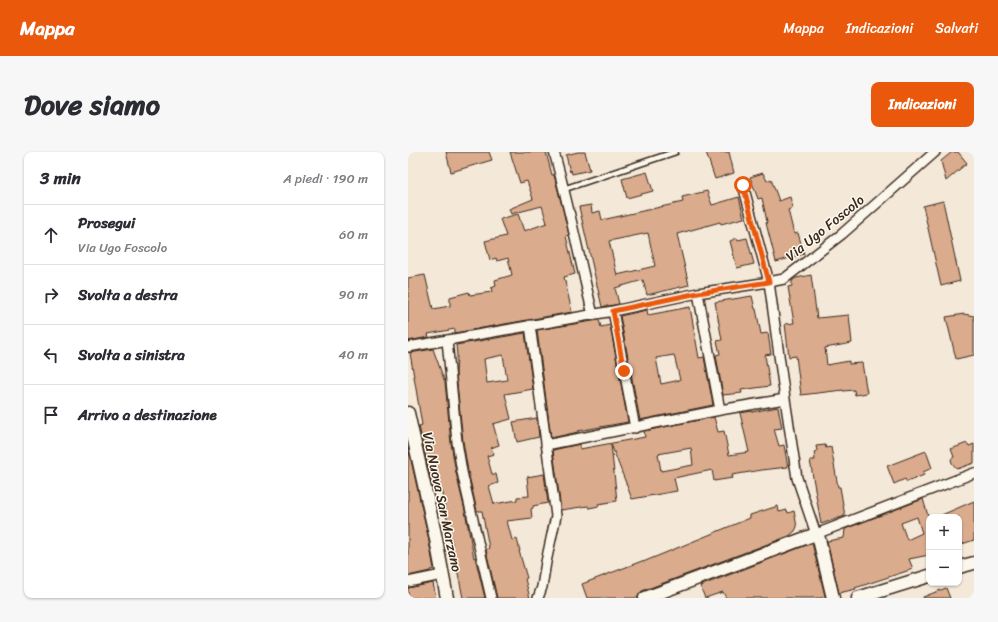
<!DOCTYPE html>
<html lang="it">
<head>
<meta charset="utf-8">
<style>
  :root { --surface:#fff; --page:#f7f7f7; --text:#2b2b33; --muted:#7c7c81; --line:#e1e1e2; --accent:#ea580c }
  body { margin:0; font-family:Sriracha,sans-serif; background:var(--page); color:var(--text) }
  .controls { position:absolute; right:12px; bottom:12px; display:grid; overflow:hidden; border-radius:8px; box-shadow:0 1px 3px #0004 }
  .controls button { width:36px; height:36px; display:grid; place-items:center; padding:0; border:0; border-bottom:1px solid var(--line); background:var(--surface); color:var(--text); font:20px sans-serif }
  .stop { position:absolute; width:12px; height:12px; margin:-9px; border:3px solid #ea580c; border-radius:50%; background:#fff }
  .stop.end { background:#ea580c; border-color:#fff; box-shadow:0 1px 4px #0008 }
  .list { margin:0; padding:0; list-style:none }
  h2 { display:flex; justify-content:space-between; align-items:center; height:52px; margin:0; padding:0 16px; font-size:17px }
  h2 small { font-size:13px; font-weight:400; color:var(--muted) }
  .list li { display:grid; grid-template-columns:26px 1fr auto; gap:12px; align-items:center; box-sizing:border-box; height:60px; padding:0 16px; border-top:1px solid var(--line) }
  .list b { display:block; font-size:15px; white-space:nowrap }
  .list p { margin:0; font-size:13px; white-space:nowrap; color:var(--muted) }
  .list em { font-size:13px; font-style:normal; color:var(--muted) }
  .icon { flex:none; width:22px; height:22px; fill:none; stroke:currentColor; stroke-width:2; stroke-linecap:round; stroke-linejoin:round }
  .map { position:relative; flex:none; width:566px; height:446px; overflow:hidden; border-radius:8px }
  header { display:flex; align-items:center; gap:24px; box-sizing:border-box; height:56px; padding:0 20px; background:var(--accent); color:#fff }
  header strong { font-size:19px }
  nav { display:flex; gap:22px; margin-inline-start:auto; font-size:14px }
  .intro { display:flex; align-items:center; justify-content:space-between; box-sizing:border-box; height:96px; padding:0 24px }
  h1 { margin:0; font-size:28px }
  .button { padding:10px 18px; border-radius:8px; background:var(--accent); color:#fff; font-size:14px; font-weight:700 }
  main { display:flex; gap:24px; padding:0 24px }
  aside { flex:1; background:var(--surface); border-radius:8px; box-shadow:0 1px 3px #0004 }
  .map>svg:first-child { display:block }
  .building { fill:#daab8c; stroke:#3b2a1e; fill-rule:evenodd }
  .lines { fill:none; stroke-linecap:round; stroke-linejoin:round }
  .service-casing { stroke:#3b2a1e; stroke-width:8 }
  .minor-casing { stroke:#3b2a1e; stroke-width:12 }
  .secondary-casing { stroke:#3b2a1e; stroke-width:15 }
  .service { stroke:#fbf7ec; stroke-width:4.5 }
  .minor { stroke:#fbf7ec; stroke-width:9 }
  .secondary { stroke:#fbf7ec; stroke-width:12 }
  .route { stroke:#ea580c; stroke-width:5 }
  .labels { text-anchor:middle; dominant-baseline:central; stroke-width:3; stroke-linejoin:round; paint-order:stroke }
  .street-label { font-size:14px; fill:#3b2a1e; stroke:#fbf7ec }
</style>
</head>
<body>
<header>
<strong>Mappa</strong>
<nav><a>Mappa</a><a>Indicazioni</a><a>Salvati</a></nav>
</header>
<div class="intro"><h1>Dove siamo</h1><a class="button">Indicazioni</a></div>
<main>
<aside>
<h2>3 min<small>A piedi · 190 m</small></h2>
<ul class="list">
<li><svg class="icon" aria-label="ahead" viewBox="0 0 24 24"><path d="M12 20V5M6 11l6-6 6 6"/></svg><div><b>Prosegui</b><p>Via Ugo Foscolo</p></div><em>60 m</em></li>
<li><svg class="icon" aria-label="right" viewBox="0 0 24 24"><path d="M7 20v-9h11M14 6l5 5-5 5"/></svg><div><b>Svolta a destra</b></div><em>90 m</em></li>
<li><svg class="icon" aria-label="left" viewBox="0 0 24 24"><path d="M17 20v-9H6M10 6l-5 5 5 5"/></svg><div><b>Svolta a sinistra</b></div><em>40 m</em></li>
<li><svg class="icon" aria-label="arrive" viewBox="0 0 24 24"><path d="M6 21V4h12l-3 4 3 4H6"/></svg><div><b>Arrivo a destinazione</b></div></li>
</ul>
</aside>
<div class="map">
<svg width="566" height="446" viewBox="0 0 566 446">
  <rect width="100%" height="100%" fill="#f4e8d9"/>
  <filter id="ink" filterUnits="userSpaceOnUse"><feTurbulence type="fractalNoise" baseFrequency=".025" numOctaves="2"/><feDisplacementMap in="SourceGraphic" scale="8" xChannelSelector="R" yChannelSelector="G"/><feConvolveMatrix kernelMatrix="1 2 1 2 8 2 1 2 1" color-interpolation-filters="sRGB"/></filter>
  <g filter="url(#ink)">
    <path class="building" d="M38,0H81L84,8L43,20Z
      M102,0H138L144,23H146L156,62L161,83L158,84L167,122L156,125L164,160L47,181V177L20,182L21,185L0,189V126L17,123L25,157L42,154V145L61,140L62,143L84,140L83,136L88,134L87,128L104,123L100,106L89,109L88,106L82,108L77,89L98,84L92,67L110,62L116,79L139,71L134,54L103,62L101,57L125,47L119,29L112,31Z
      M170,0H177L182,18L164,22L163,18L162,20L158,3Z
      M298,0H321L326,21L307,27Z
      M544,0H550L559,11L538,29L533,9Z
      M239,20L245,39L219,46L214,27Z
      M355,21L359,29L363,27L371,49L382,45L385,56L380,58L386,82L390,81L396,102L368,110L358,71L359,70L354,46L350,47L342,25Z
      M299,39L304,53L331,45L336,66L313,72L312,70L269,82L281,133L239,143L235,128L207,136L211,152L194,155L171,55L183,53L184,61L192,59L194,68L275,50L274,45ZM240,81L247,114L209,123L201,89Z
      M535,49L552,129L533,134L515,54Z
      M329,86L330,88L339,86L346,112L329,116L322,89Z
      M403,123L409,166L441,163L444,191L417,196L419,213L441,209V212L454,211L459,241L447,243L446,238L435,239V238L393,243L388,204L381,205L377,172L386,171L380,135L384,134V129L388,126Z
      M344,144L347,157H348L353,182L360,181L363,202L357,203L362,234L333,238L334,241L315,243L308,203L312,202L309,189L314,188L307,150Z
      M282,155L291,206L296,205L305,253L232,268L212,164L239,158L240,163ZM266,203L272,228L253,232L248,206Z
      M556,162L566,164V203L548,207L538,165Z
      M191,168L193,175L202,173L220,270L170,279V280L143,286L129,178Z
      M117,181L125,237L97,242L103,267L85,272L91,293L83,296L86,302L79,304L84,322H88L90,331L81,334L86,352L109,348V345L121,344L119,325L136,322L140,351L125,354V356L123,357L124,366L99,369L104,388L109,387L112,399H111L119,426L117,427L122,446H89L78,398L81,396L74,359H69L60,319L55,289L48,222L49,203L48,193ZM95,203L99,228L79,231L76,207Z
      M25,197L37,230L43,291L48,321L57,359L66,406L67,405L77,446H55L33,337L25,339L11,274L14,273L2,201Z
      M370,255L374,276L366,277L371,294L376,293L380,315L354,318L324,323L325,326L306,329L304,318L266,326L269,339L224,347L203,292L209,349L190,352L191,354L181,356L180,354L153,358L145,298L172,292V297L237,285L236,279L306,265L310,280L316,279L321,303L341,300L332,261L344,259V260ZM283,296L285,313L253,319L250,302Z
      M129,266L131,285L109,290L105,270Z
      M559,291L561,294L566,292V311L549,317L544,311L543,307L546,305L543,297Z
      M417,293L418,296L423,295L430,335H432L437,364L413,372L402,308H407L406,300L409,299L408,294Z
      M0,295L20,384L26,417L22,418V419L0,424Z
      M518,299L524,316L515,320L516,323L499,330L497,327L486,332L479,314Z
      M515,347L521,367V403L501,407L505,417L447,436L448,437L431,441L419,389L436,386L437,377ZM509,365L514,381L499,388L493,371Z
      M566,349V388L551,393V365H529Z
      M370,354L371,360L379,358L380,361L386,359L389,375L387,379L381,384L234,439L231,442L230,446H179L174,432L234,409L235,410L342,366V363Z
      M404,391L417,444L413,446H318L315,440L297,446L292,434Z
      M25,431L28,446H0V436Z
      M538,436L542,446H515V445Z"/>
    <g class="lines">
      <defs>
        <path id="service" d="M156,37L267,0"/>
        <path id="minor" d="M146,0C161,54 172,109 185,163
          M335,33L361,130L376,127L434,82L527,0
          M290,141L312,258
          M205,159L227,276
          M122,173L148,364L138,410L134,435L130,446
          M39,188L49,290L54,320L83,446
          M0,195L205,159L290,141L361,130L377,247L389,326L408,382L566,321
          M138,293L312,258L377,247
          M0,430L34,423"/>
        <path id="secondary" d="M0,261L27,382L39,446
          M551,415L566,411
          M237,446L408,382L411,387L425,446
          M450,446L521,424"/>
      </defs>
      <use href="#service" class="service-casing"/>
      <use href="#minor" class="minor-casing"/>
      <use href="#secondary" class="secondary-casing"/>
      <use href="#service" class="service"/>
      <use href="#minor" class="minor"/>
      <use href="#secondary" class="secondary"/>
    </g>
  </g>
  <g class="lines" filter="url(#ink)">
    <path class="route" d="M216,219L205,159L290,141L361,130L335,33"/>
  </g>
  <g class="labels">
    <g class="street-label">
      <text transform="translate(417 76) rotate(-39)">Via Ugo Foscolo</text>
      <text transform="translate(34 350) rotate(78)">Via Nuova San Marzano</text>
    </g>
  </g>
</svg>
<div class="controls">
<button>+</button>
<button>−</button>
</div>
<div class="stop" style="left:335px;top:33px"></div>
<div class="stop end" style="left:216px;top:219px"></div>
</div>
</main>
</body>
</html>
